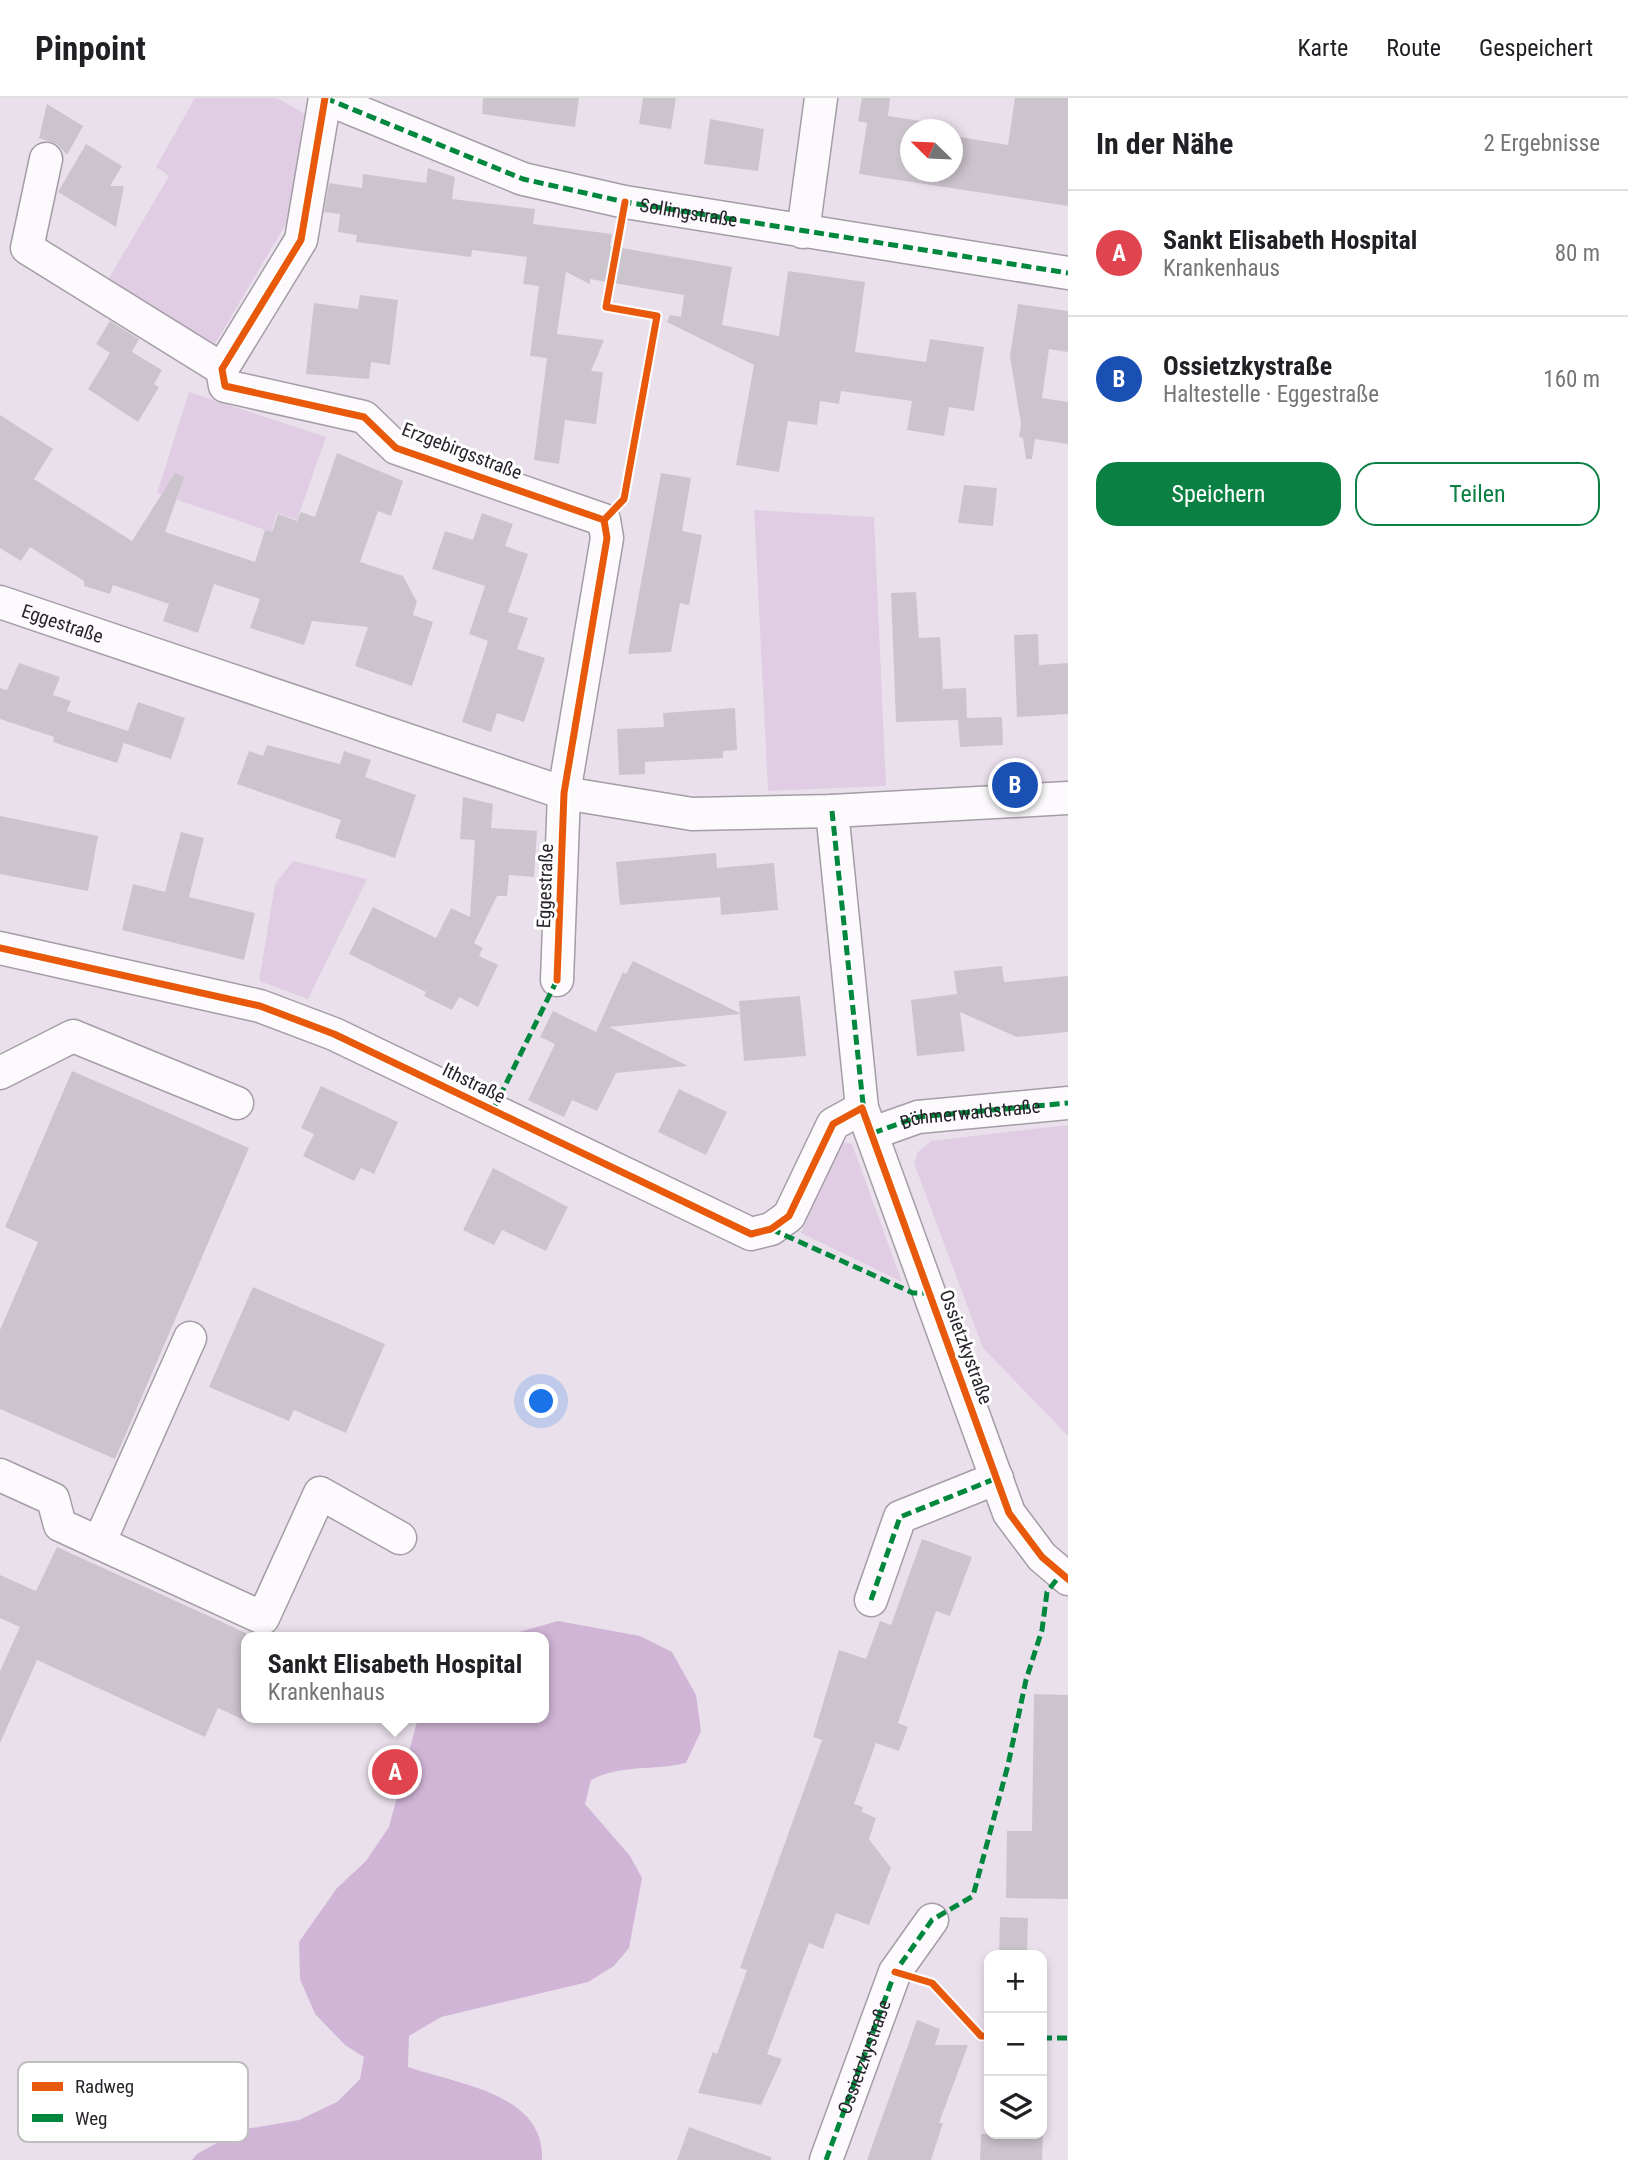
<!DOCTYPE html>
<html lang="de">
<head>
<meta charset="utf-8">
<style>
  :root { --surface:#fff; --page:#f6f6f6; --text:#202124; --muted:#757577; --line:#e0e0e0; --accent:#0b8043 }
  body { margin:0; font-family:"Roboto Condensed",sans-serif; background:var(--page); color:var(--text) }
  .controls { position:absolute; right:21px; bottom:21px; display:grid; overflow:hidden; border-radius:14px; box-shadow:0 4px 10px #0003 }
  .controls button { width:63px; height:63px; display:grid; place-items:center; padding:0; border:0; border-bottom:2px solid var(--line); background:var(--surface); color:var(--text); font:35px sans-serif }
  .compass { position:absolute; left:900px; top:21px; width:63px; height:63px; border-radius:50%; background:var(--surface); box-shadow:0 4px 10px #0003; rotate:293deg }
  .you { position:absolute; left:542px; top:1304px; width:24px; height:24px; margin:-18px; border:5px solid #fff; border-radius:50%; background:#1a73e8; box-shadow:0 0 0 10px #1a73e833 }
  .badge { display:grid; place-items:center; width:46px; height:46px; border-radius:50%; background:var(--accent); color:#fff; font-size:23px; font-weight:700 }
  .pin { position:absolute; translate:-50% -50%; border:4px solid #fff; box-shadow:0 2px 7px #0006 }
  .popup { position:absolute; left:241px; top:1534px; width:308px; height:91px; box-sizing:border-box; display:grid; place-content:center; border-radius:14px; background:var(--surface); filter:drop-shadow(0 2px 5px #0005); font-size:23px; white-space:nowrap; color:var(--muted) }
  .popup b { font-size:26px; color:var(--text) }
  .popup::after { content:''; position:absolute; left:50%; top:100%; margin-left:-14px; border:14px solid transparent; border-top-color:var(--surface) }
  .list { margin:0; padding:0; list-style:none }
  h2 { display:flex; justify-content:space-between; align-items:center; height:91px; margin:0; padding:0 28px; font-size:30px }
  h2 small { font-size:23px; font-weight:400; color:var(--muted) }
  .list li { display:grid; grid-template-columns:46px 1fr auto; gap:21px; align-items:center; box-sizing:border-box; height:126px; padding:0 28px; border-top:2px solid var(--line) }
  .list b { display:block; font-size:26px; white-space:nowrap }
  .list p { margin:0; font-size:23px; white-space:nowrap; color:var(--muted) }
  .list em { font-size:23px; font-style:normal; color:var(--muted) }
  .actions { display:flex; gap:14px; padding:21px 28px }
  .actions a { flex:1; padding:16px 0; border:2px solid var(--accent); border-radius:21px; text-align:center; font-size:24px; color:var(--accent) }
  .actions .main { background:var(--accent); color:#fff }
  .icon { flex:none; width:38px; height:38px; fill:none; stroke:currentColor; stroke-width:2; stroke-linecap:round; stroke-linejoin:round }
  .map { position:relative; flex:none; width:1068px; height:2062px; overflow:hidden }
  header { display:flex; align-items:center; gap:42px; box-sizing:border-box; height:98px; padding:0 35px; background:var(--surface); border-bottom:2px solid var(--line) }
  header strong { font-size:33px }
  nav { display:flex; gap:38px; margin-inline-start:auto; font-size:24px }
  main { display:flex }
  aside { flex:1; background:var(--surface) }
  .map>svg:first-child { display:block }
  .green { fill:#e0cde4 }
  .water { fill:#d1b5d7 }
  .building { fill:#ccc4cd }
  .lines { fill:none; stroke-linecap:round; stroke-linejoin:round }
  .minor-casing { stroke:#a49ca6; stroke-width:35 }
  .minor { stroke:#fcfafc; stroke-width:32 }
  .quiet { stroke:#00873e; stroke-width:5; stroke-dasharray:10 5; stroke-linecap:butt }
  .cycleway-casing { stroke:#fff; stroke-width:11 }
  .cycleway { stroke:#e8590c; stroke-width:7 }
  .labels { text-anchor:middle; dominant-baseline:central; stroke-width:6; stroke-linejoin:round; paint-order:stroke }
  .street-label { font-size:19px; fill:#29232b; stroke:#fff }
  .key { fill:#fff; stroke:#bfbdbf; stroke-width:2 }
  .key-label { font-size:19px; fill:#29232b }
</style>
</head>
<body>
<header>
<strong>Pinpoint</strong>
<nav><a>Karte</a><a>Route</a><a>Gespeichert</a></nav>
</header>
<main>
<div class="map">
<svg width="1068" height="2062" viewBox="0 0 1068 2062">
  <rect width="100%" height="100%" fill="#eae0ec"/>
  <path class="green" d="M195,0H277L304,15L290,119L212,251L105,187L169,78L156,69Z
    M189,294L326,339L297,422L277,415L271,434L157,395Z
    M754,412L874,419L886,688L768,693Z
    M293,763L367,781L308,901L259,883L275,786Z
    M1068,1027V1338L983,1250L914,1065L918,1054L931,1043Z
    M843,1044L852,1046L902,1184L801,1135L836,1050Z"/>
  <path class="water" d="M558,1523L640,1538L672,1554L696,1597L701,1633L686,1665C654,1673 621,1666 591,1682L585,1706L630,1758L642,1780L629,1850L614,1868L588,1884L441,1919L409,1938L408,1969C457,1986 545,1995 542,2062H192L197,2056L240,2032L299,2022L337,2004L360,1981L364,1959L345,1947L315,1916L300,1881L299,1844L337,1790L366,1763L389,1729L418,1620H544V1539H502Z"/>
  <path class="building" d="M483,0H579L575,29L482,16Z
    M643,0H676L671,31L639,26Z
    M862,0H890L888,18L921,23L919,32H911V74H953V38L1008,47L1015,0H1068V108L859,76L867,25L858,23Z
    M47,6L83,28L67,57L58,47L39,40Z
    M710,21L764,31L758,73L704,66Z
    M86,46L122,68L110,88H124L116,129L58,94Z
    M428,70L455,79L452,101L535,111L533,126L612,136L610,148L732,169L722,227L779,238L788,173L865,184L855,254L926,264L930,241L984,249L974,313L949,309L944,338L907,332L912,303L841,293L839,306L820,303L817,327L788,323L779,374L736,367L754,267L667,224L670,217L681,219L684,197L590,181V186L566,174L557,236L604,242L591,273L603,274L596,326L565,322L559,366L534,362L547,260L530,258L539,188L523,186L527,159L472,152L471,159L356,144L357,137L338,134L340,116L324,114L329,85L362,90L363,76L426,85Z
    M360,197L398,202L390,267L371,264L369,281L306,276L314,205L358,211Z
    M1018,206L1068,213V254L1049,251L1042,300L1068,304V346L1035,341L1032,361H1026L1023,340L1019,339L1021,326L1010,258Z
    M110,223L139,241L132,254L162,272L154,286L159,289L138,324L88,291L110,255L96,246Z
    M0,317L53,351L34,381L132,443L175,375L184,379L165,434L255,464L265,432L272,434L278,416L297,423L301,414L315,419L337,355L403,383L391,418L378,413L360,464L403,478L417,504L413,517L433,524L412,588L355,568L368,529L312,523L304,547L250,530L260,501L214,486L198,535L163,523L169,506L113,487L110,496L84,488V483L30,449L21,463L0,450Z
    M661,375L691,380L682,433L702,437L689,507L680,505L671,554L628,556Z
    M964,387L997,390L993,428L958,425Z
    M482,415L513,426L505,448L528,456L508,514L528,520L517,551L545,560L524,624L497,615L491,634L462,624L488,543L469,536L485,488L432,471L445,433L473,442Z
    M916,494L919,540L940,539L943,591L966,590L967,620L1002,619L1003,647L960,649L958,622L896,624L891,495Z
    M1038,536L1039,567L1068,565V616L1017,619L1014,537Z
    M19,565L60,579L53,597L71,603L67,613L128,633L138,604L185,620L171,661L124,645L117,665L53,644L54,639L0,621V590L7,592Z
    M735,610L737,652L723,653V660L645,664V676L619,677L617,631L664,629L663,615Z
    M267,647L340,666L344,653L371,662L365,679L416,697L395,760L335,740L341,722L237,686L249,653L263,658Z
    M463,699L493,706L491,730L537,733L534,779L509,777L507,798H497L474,845L483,850L479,858L498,867L478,909L459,899L452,912L424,898L426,894L349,856L373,809L436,840L451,810L470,819L475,742L460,741Z
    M0,718L98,738L88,793L0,776Z
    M181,734L204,740L189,799L255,815L244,862L122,832L133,786L165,794Z
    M716,755L717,770L774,765L778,812L721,817L720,799L620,807L616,764Z
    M633,863L740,915L739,903L800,898L806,958L744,963L740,916L609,929L688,968L616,975L597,1013L572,1002L564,1019L528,1002L555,946L540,939L553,913L596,934L623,874L626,876Z
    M1002,868L1004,884L1068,878V934L1017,939L960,914L965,953L917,958L911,902L957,896L954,873Z
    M72,973L249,1050L115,1361L0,1311V1232L38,1144L5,1129Z
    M321,988L398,1024L374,1076L361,1070L354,1083L303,1058L314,1036L301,1030Z
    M679,991L727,1014L706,1057L658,1034Z
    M493,1070L568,1109L546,1153L502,1132L494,1147L463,1132Z
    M253,1189L385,1246L346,1335L294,1312L289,1323L209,1289Z
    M922,1441L972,1459L950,1518L936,1513L898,1625L908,1629L899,1653L876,1645L854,1706L863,1709L862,1714L876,1720L869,1741L891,1770L869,1827L836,1815L823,1851L809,1845L767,1956L782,1961L761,2007L698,1995L713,1954L717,1956L747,1872L740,1870L822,1642L813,1639L839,1552L866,1561L880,1523L891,1527Z
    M57,1449L246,1535V1623L218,1610L205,1639L37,1562L0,1645V1573L20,1529L0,1520V1477L36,1493Z
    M1034,1596L1068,1597V1801L1006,1800L1007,1733H1032Z
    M1000,1819L1028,1820L1027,1857H999Z
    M917,1922L940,1931L935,1947H968L939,2025H943L931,2062H867Z
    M689,2029L771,2059V2062H677Z
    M981,2036H1043L1042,2062H980Z"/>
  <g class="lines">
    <defs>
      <g id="minor">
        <path d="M325,0L301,142L222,271L225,288L364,319L396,350L604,422L607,440L564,695L557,882"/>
        <path id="s1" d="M325,0L523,81L625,104L1068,175"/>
        <path d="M46,61L27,150L222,271"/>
        <path d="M803,134L821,0"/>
        <path id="s2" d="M0,504L564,695L692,716L832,713L1068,700"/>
        <path d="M832,713L862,1010L1009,1415L1042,1459L1068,1481"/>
        <path d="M0,850L260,908L334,936L751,1136L771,1131L789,1118L833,1026L862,1010"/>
        <path d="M0,975L73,938L237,1005"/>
        <path d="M873,1035L918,1019L1068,1005"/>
        <path d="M0,1377L53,1401L60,1427L263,1520L320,1395L400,1440"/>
        <path d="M99,1445L190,1240"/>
        <path d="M871,1502L900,1419L997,1380"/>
        <path d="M826,2062L895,1874L932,1822"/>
      </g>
    </defs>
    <use href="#minor" class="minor-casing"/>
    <use href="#minor" class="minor"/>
    <g class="quiet">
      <path d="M325,0L523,81L625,104L1068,175"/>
      <path d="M832,713L864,1015"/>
      <path d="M493,1012L557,882"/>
      <path id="s3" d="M873,1035L918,1019L1068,1005"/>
      <path d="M771,1131L913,1195H930"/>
      <path d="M871,1502L900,1419L997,1380"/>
      <path d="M1042,1940H1068"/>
      <path id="s4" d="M826,2062L895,1874L932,1822L973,1798L1008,1667L1026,1582L1042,1532L1047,1494L1061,1476"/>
    </g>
    <defs>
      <path id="cycleway" d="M325,0L301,142L222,271L225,288L364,319L396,350L604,422L607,440L564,695L557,882
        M604,422L624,401L657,218L606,209L625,104
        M0,850L260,908L334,936L751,1136L771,1131L789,1118L833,1026L862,1010L1009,1415L1042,1459L1068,1481
        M895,1874L932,1885L981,1938H989"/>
    </defs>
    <use href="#cycleway" class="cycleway-casing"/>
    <use href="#cycleway" class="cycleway"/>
  </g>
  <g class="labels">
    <g class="street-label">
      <text stroke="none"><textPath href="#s1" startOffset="383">Sollingstraße</textPath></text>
      <text transform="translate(462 353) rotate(21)">Erzgebirgsstraße</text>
      <text stroke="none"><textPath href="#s2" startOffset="66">Eggestraße</textPath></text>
      <text transform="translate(545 788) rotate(-88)">Eggestraße</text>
      <text transform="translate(474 985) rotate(26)">Ithstraße</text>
      <text stroke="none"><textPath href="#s3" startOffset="100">Böhmerwaldstraße</textPath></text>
      <text transform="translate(966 1249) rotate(70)">Ossietzkystraße</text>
      <text stroke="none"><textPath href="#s4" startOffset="110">Ossietzkystraße</textPath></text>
    </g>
  </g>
  <rect x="18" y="1964" width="230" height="80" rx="10" class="key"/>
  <rect x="32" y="1984" width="31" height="9" fill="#e8590c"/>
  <rect x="32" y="2016" width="31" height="8" fill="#00873e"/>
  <g class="key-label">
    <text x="75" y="1995">Radweg</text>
    <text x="75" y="2027">Weg</text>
  </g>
</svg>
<div class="controls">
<button>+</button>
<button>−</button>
<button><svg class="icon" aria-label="layers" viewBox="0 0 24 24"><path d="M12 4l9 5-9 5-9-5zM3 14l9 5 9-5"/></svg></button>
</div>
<svg class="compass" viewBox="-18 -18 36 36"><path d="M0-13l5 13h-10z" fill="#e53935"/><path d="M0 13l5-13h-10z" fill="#757577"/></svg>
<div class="you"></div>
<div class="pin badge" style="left:395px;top:1674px;background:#e0444e">A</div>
<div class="popup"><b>Sankt Elisabeth Hospital</b>Krankenhaus</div>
<div class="pin badge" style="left:1015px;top:687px;background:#1a4fb4">B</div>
</div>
<aside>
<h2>In der Nähe<small>2 Ergebnisse</small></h2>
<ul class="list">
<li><span class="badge" style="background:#e0444e">A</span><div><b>Sankt Elisabeth Hospital</b><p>Krankenhaus</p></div><em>80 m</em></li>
<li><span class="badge" style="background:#1a4fb4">B</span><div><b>Ossietzkystraße</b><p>Haltestelle · Eggestraße</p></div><em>160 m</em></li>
</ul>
<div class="actions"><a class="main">Speichern</a><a>Teilen</a></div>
</aside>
</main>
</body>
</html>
